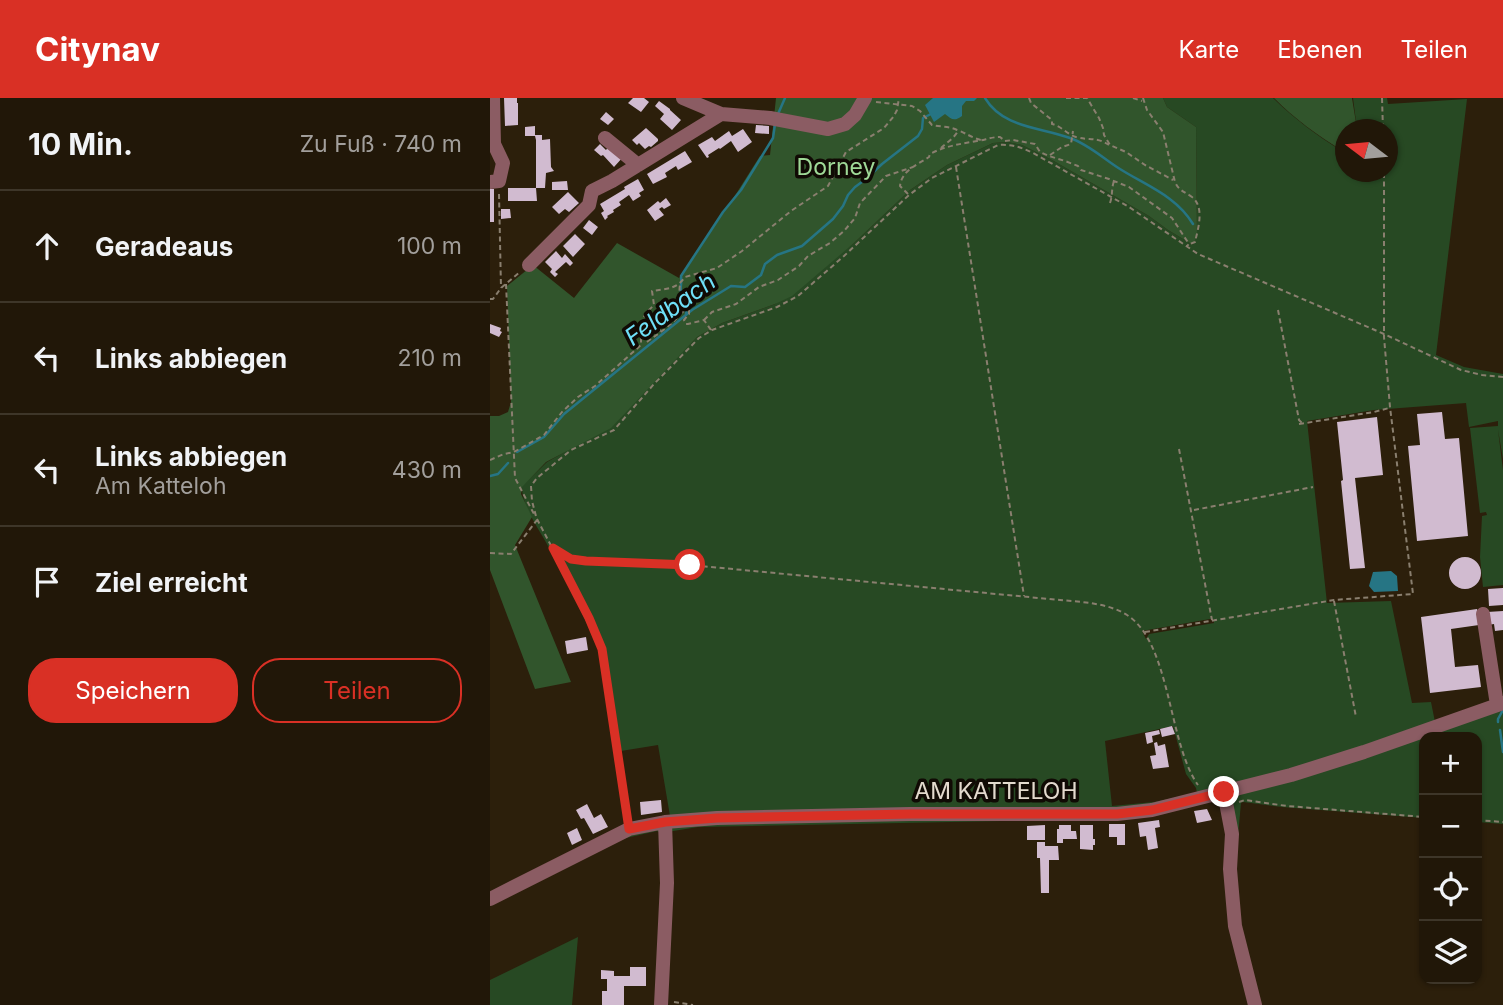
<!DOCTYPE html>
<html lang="de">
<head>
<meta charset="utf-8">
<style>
  :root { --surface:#211708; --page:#2d2416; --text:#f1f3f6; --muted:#a29f9c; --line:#3e3629; --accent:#d93025 }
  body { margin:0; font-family:Inter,sans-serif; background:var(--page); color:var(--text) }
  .controls { position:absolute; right:21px; bottom:21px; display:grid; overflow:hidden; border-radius:14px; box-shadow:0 2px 5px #0004 }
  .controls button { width:63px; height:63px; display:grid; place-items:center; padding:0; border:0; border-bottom:2px solid var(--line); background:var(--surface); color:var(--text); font:35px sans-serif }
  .compass { position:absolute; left:845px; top:21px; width:63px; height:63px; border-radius:50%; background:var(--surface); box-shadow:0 2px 5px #0004; rotate:286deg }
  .stop { position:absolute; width:21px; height:21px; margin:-16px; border:5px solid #d93025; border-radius:50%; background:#fff }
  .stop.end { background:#d93025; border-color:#fff; box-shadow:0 2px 7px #0008 }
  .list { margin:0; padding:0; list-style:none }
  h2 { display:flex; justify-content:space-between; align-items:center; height:91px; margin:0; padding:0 28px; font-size:30px }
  h2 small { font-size:23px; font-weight:400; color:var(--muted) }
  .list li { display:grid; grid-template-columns:46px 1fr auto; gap:21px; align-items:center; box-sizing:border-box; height:112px; padding:0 28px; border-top:2px solid var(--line) }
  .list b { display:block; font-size:26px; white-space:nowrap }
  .list p { margin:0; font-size:23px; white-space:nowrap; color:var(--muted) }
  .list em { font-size:23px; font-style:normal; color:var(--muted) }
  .actions { display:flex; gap:14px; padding:21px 28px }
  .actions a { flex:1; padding:16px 0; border:2px solid var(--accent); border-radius:28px; text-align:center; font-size:24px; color:var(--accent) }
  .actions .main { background:var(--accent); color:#fff }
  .icon { flex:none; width:38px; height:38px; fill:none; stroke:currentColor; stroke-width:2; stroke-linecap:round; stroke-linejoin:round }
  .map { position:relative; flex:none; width:1013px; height:907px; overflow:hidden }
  header { display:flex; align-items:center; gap:42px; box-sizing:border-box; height:98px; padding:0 35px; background:var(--accent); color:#fff }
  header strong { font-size:33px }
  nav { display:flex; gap:38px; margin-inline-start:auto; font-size:24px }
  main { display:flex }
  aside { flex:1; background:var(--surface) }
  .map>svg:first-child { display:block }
  .green { fill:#274923; fill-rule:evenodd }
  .forest { fill:#31552c }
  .water { fill:#267584 }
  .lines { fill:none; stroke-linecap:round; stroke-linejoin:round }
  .stream { stroke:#267584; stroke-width:2.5 }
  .building { fill:#d1bbd0 }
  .path { stroke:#8a7f6f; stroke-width:2; stroke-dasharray:5 3.5; stroke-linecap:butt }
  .minor { stroke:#8b5c63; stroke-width:14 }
  .route { stroke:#d93025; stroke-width:9 }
  .labels { text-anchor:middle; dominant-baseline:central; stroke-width:7; stroke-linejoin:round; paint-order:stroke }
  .park-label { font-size:23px; fill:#9fd997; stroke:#100a04 }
  .street-label { font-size:23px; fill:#e3dace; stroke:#100a04 }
  .water-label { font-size:24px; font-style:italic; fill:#6fe0f8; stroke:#100a04 }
</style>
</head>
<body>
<header>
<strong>Citynav</strong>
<nav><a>Karte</a><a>Ebenen</a><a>Teilen</a></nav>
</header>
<main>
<aside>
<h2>10 Min.<small>Zu Fuß · 740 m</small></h2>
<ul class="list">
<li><svg class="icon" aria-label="ahead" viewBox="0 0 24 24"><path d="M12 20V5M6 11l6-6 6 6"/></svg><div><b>Geradeaus</b></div><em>100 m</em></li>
<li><svg class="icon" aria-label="left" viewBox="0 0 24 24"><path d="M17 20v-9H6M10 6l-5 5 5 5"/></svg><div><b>Links abbiegen</b></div><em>210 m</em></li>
<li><svg class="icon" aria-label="left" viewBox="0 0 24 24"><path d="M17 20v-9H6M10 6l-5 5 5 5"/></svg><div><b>Links abbiegen</b><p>Am Katteloh</p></div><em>430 m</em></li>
<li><svg class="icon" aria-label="arrive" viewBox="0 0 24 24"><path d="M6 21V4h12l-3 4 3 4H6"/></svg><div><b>Ziel erreicht</b></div></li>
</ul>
<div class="actions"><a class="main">Speichern</a><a>Teilen</a></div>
</aside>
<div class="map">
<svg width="1013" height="907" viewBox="0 0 1013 907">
  <rect width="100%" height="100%" fill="#2c1f0b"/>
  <path class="green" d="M673,0H783C805,21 826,37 852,53L855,50L856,74H898V32L867,31L863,0H897L898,6L977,1L946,257L974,269L1013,276V361L1008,332L1013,372V487L993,489L990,459L992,418L997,417L996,414L990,415L980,330L1008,328V323L979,329L976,305L884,312L817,323L837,505L901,503L922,605L941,604L945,624L1013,610V726L987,724V639H934V720L792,709L753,704L751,705L745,771L760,907L732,709L715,696L684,704L512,723L208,729L171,735L167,733L136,740L114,750L0,808V794L180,718L168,647L131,653L114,552L108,550C93,515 75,481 58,448C49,431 31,407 32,388L57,364L80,351L184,262L207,239L232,225L285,206L364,145L420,92L457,67L503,45L518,44L532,47L562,62L659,118L678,132L703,147L707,137L706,29L677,9ZM720,521H724V525L659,536L656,541L652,533ZM683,628L696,676L706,690L707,695L664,704L622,708L615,643Z
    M88,839L82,907H0V882Z"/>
  <path class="forest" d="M286,0H673L677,9L706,29L707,138L703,147L678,132L659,118L562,62L532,47L518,44L503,45L457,67L420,92L364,145L302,198L285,206L232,225L207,239L121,330L56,364L32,389L31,396L42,419L25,447L81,584L45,591L0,472V318H9L18,314L21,304L17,188L43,167L84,200L127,145L189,180L246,96L270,58L280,57Z
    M784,0H862L867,31L856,32L855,50L853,53C827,37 805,21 784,0Z"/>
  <path class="water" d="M443,0H487L484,3H476L472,8V18C464,24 461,21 455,16L444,24L435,7Z
    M901,473L907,478L908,493L884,494L879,488L883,474Z"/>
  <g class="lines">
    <path class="stream" d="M495,0C513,30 550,29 580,40C598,46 614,61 630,71C657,88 686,98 703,126
      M288,16L295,0
      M196,216C197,207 192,203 191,195C190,189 192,185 191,178L233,114L251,92L283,40L285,26
      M27,354L54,339L74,316L202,212L241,188L255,189L271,177L275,166L287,157L312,148L343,121L353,108L358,97L365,89L376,81L392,66L428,38L432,31L433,20L441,16
      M0,378L8,376L18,365
      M1008,624V621L1013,612
      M1010,632L1013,654"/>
  </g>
  <path class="building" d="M14,0H27V5H28V27L15,28Z
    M143,0H154L159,4L151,14L138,5Z
    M169,3L180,11V12L191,22L182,32L170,21L174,16L165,8Z
    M116,14L124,21L118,27L110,21Z
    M266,27L279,28V36L265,35Z
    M45,28V37H52V42L60,41L61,69L64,73L56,75L55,90H46L47,103H18V90H46V42L45,38H35V29Z
    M156,30L168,41V43L161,49L159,48L155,51L149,45L147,47L142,42Z
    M253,31L262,44L248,54L241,43L230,51L229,50L218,57L219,59L217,60L208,47L222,39L225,43L239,33L242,38Z
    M110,46L116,52L119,48L133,59L124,69L113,57L111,58L104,52Z
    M195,53L202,64L188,72L186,68L175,75L177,79L163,86L157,76Z
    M148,81L154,92L149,95L151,98L143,103L139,97L129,104L131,107L123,112L124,114L117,118L118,119L115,122L111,115L114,113L110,106L135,91L134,89Z
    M77,83L78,92H62V84Z
    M0,91H4V124H0Z
    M78,94L89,105L79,114L75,111L69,116L62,109Z
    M176,100L181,107L174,111L172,109L169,111L174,117L165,123L157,112L168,103L170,105Z
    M11,111H20L21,120L11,121Z
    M99,122L108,129L102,137L93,130Z
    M85,136L95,146L83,159L73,148Z
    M66,153L72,160L75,156L83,165L80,168L76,164L65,174L68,176L65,179L60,174L62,171L55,164Z
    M0,226L11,230L10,233L12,234L9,239L0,235Z
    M952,314L955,341L969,340L978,438L927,443L918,348L930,347L927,316Z
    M887,319L893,377L865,380L875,470L860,471L851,383L853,382L847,324Z
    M959 475a16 16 0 1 1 32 0a16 16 0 1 1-32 0Z
    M1013,490V507L999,508L998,491Z
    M987,511L989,527L961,531L965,569L988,567L991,589L940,595L931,519Z
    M1013,513V532L1005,533L1004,526L998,527L997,514Z
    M96,539L98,552L77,556L75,543Z
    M682,628L685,636L672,639L670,631Z
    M669,632L670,636L662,638L663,644L657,646L655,635Z
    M667,644L668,648L675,646L679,669L663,671L660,658L666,657L664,645Z
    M171,702L172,714L151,717L150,704Z
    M97,706L104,720L111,716L118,729L103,736L94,720L91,721L86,712Z
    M717,711L722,722L707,725L704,713Z
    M669,722L670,729L665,730L668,750L658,752L656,738L650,739L648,725Z
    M619,726H635V747H627V739H619Z
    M555,727V742H537V728Z
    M569,727H581V733H586L587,741H573V745H567V731H569Z
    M590,727H603V741H605V747H603V752L590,751Z
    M87,730L92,742L82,747L77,735Z
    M547,744H555V748H568L569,762H559V795H551L550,760H547Z
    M140,869H156V888H134V907H112V893H117V881H111V872L124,873V878H140Z"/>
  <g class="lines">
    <path class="path" d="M539,0L541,5L562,22V26C571,28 577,36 586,39C600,43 605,38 619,47
      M576,0H597L609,20L613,30L614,37L620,47L636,54L655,67L683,82
      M643,0L652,3
      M653,0L657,12L673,34L685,84C689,93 695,94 702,99C715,109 708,131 705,144L700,146
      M892,0L893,32
      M386,4L422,8L430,13L442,27C450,29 459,28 467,32C476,35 482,40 491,42
      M515,43L523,42L545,46L550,54L559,58L575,63L588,68L591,72L619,81L639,89L682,120L699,146L697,148
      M451,50C457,44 466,39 468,32
      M560,57L572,49L581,46L583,33
      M466,69L534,498
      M9,96L11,190
      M418,96L410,88C412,72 427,67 439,59L440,56C455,48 470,46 487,43C495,42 501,39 510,39L515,43
      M620,105C623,97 621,88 625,81
      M16,186L25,380L44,416
      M0,201H3L11,190L30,174
      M788,212L809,322L813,326
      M192,215L195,211L199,212V216L194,222L196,226H198L214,222L221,232
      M214,222L222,214L246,206L269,189L288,182L309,168L318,158L340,145L354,133L365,120L370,105L396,78L423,69
      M152,233L163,234L171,232
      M157,244C167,236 191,222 193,209C193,201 188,196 190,187
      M809,326L884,314L899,310
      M689,351L722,522
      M0,362L14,356L24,354L54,337L72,314L88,299L105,288L151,247V232L155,216L164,207L162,193C176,191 187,191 195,179L227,170L252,153L301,113L338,88L356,54L394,30L404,18L407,12L409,0
      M704,412L823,389
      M47,421L99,520L112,550L138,720
      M63,450L81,461L97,463L200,467L570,502C592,504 618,505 637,517C681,545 678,645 708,687
      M0,455L21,456L47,422L42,403L41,388L47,380L81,352L124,332L164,286L209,240L222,232L287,209L308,198L354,158L419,97L442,80L508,47C521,46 531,49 543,55L639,109L708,156L894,236L971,272L992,277L1013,279
      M844,503L866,619
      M655,534L844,502L923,496L900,309L894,239V74
      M749,704L755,702L797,708L934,719
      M987,722L1013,724
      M184,904L203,907"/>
    <path class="minor" d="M193,0L231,16L280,20L338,31L355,26L365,17L375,0
      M115,40L148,67
      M0,84L9,83L13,65L4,46L3,0
      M39,167L99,107L102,93L122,83L231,16
      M993,516L1007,607
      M734,694L742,736L740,771L745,828L765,907
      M0,801L139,731L175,724L227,720L420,716H627L662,712L801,677L874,654L1013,605
      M171,907L177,785L175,724"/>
  </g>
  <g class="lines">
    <path class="route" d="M200,467L96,463L81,461L63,450L99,520L112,551L139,731L175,724L227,720L421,716H627L662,712L734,694"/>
  </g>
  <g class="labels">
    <g class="park-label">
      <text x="346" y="69">Dorney</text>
    </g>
    <g class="street-label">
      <text x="506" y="693">AM KATTELOH</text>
    </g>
    <g class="water-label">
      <text transform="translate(180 211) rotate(-36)">Feldbach</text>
    </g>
  </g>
</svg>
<div class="controls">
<button>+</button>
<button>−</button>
<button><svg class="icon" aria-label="locate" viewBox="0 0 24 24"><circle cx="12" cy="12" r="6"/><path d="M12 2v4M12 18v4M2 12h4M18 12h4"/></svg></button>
<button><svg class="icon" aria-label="layers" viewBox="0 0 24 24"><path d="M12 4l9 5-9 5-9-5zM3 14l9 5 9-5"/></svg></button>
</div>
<svg class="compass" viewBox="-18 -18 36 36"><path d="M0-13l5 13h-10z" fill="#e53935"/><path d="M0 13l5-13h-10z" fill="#a29f9c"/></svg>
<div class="stop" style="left:200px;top:467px"></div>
<div class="stop end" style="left:734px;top:694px"></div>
</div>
</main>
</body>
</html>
